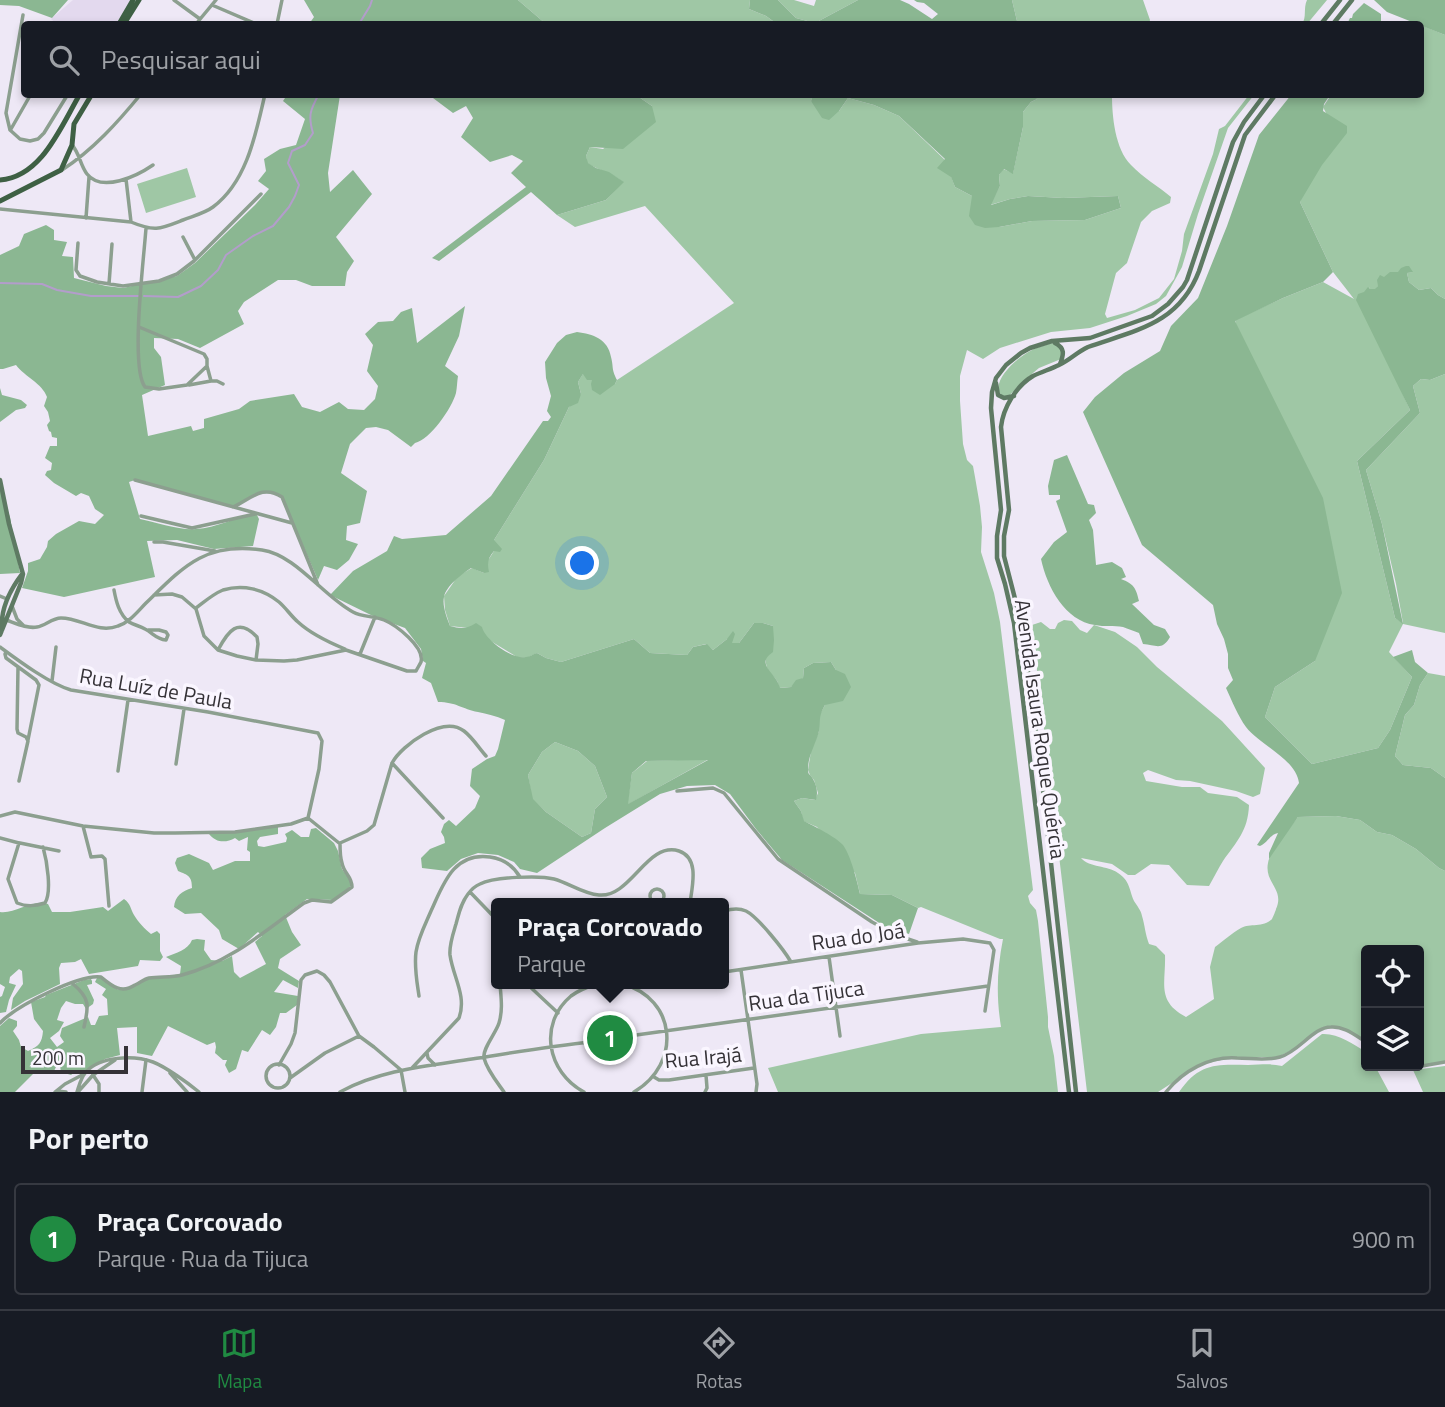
<!DOCTYPE html>
<html lang="pt">
<head>
<meta charset="utf-8">
<style>
  :root { --surface:#171b24; --page:#20242c; --text:#f1f3f6; --muted:#9ea1a6; --line:#363941; --accent:#208b42 }
  body { margin:0; font-family:"Titillium Web",sans-serif; background:var(--page); color:var(--text) }
  .controls { position:absolute; right:21px; bottom:21px; display:grid; overflow:hidden; border-radius:7px; box-shadow:0 4px 10px #0003 }
  .controls button { width:63px; height:63px; display:grid; place-items:center; padding:0; border:0; border-bottom:2px solid var(--line); background:var(--surface); color:var(--text); font:35px sans-serif }
  .scale { position:absolute; left:21px; bottom:18px; width:107px; box-sizing:border-box; padding-left:7px; border:4px solid #353237; border-top:0; font-size:19px; line-height:24px; white-space:nowrap; color:#353237; -webkit-text-stroke:5px #faf6ff; paint-order:stroke }
  .you { position:absolute; left:583px; top:564px; width:24px; height:24px; margin:-18px; border:5px solid #fff; border-radius:50%; background:#1a73e8; box-shadow:0 0 0 10px #1a73e833 }
  .badge { display:grid; place-items:center; width:46px; height:46px; border-radius:50%; background:var(--accent); color:#fff; font-size:23px; font-weight:700 }
  .pin { position:absolute; translate:-50% -50%; border:4px solid #fff; box-shadow:0 2px 7px #0006 }
  .popup { position:absolute; left:491px; top:898px; width:238px; height:91px; box-sizing:border-box; display:grid; place-content:center; border-radius:7px; background:var(--surface); filter:drop-shadow(0 2px 5px #0005); font-size:23px; white-space:nowrap; color:var(--muted) }
  .popup b { font-size:26px; color:var(--text) }
  .popup::after { content:''; position:absolute; left:50%; top:100%; margin-left:-14px; border:14px solid transparent; border-top-color:var(--surface) }
  .list { margin:0; padding:0; list-style:none }
  h2 { display:flex; justify-content:space-between; align-items:center; height:91px; margin:0; padding:0 28px; font-size:30px }
  h2 small { font-size:23px; font-weight:400; color:var(--muted) }
  .list li { display:grid; grid-template-columns:46px 1fr auto; gap:21px; align-items:center; box-sizing:border-box; height:112px; margin:0 14px 14px; padding:0 14px; border:2px solid var(--line); border-radius:7px }
  .list b { display:block; font-size:26px; white-space:nowrap }
  .list p { margin:0; font-size:23px; white-space:nowrap; color:var(--muted) }
  .list em { font-size:23px; font-style:normal; color:var(--muted) }
  .icon { flex:none; width:38px; height:38px; fill:none; stroke:currentColor; stroke-width:2; stroke-linecap:round; stroke-linejoin:round }
  .map { position:relative; flex:none; width:1445px; height:1092px; overflow:hidden }
  .search { position:absolute; background:var(--surface); box-shadow:0 4px 10px #0003; left:21px; right:21px; top:21px; height:77px; display:flex; align-items:center; gap:18px; box-sizing:border-box; padding:0 24px; border-radius:7px; color:var(--muted); font-size:26px }
  .sheet { height:217px; background:var(--surface) }
  nav { display:flex; justify-content:space-around; align-items:center; box-sizing:border-box; height:98px; border-top:2px solid var(--line); background:var(--surface); font-size:19px; color:var(--muted) }
  nav a { display:grid; justify-items:center; gap:4px }
  nav .on { color:var(--accent) }
  .map>svg:first-child { display:block }
  .built { fill:#e3d9ee }
  .green { fill:#9fc7a5 }
  .forest { fill:#8bb792; fill-rule:evenodd }
  .lines { fill:none; stroke-linecap:round; stroke-linejoin:round }
  .stream { stroke:#b39dcb; stroke-width:2 }
  .minor { stroke:#8c9f8f; stroke-width:3.5 }
  .tertiary { stroke:#8c9f8f; stroke-width:3.5 }
  .secondary { stroke:#5e7a63; stroke-width:4.5 }
  .primary { stroke:#3e6044; stroke-width:5 }
  .labels { text-anchor:middle; dominant-baseline:central; stroke-width:7; stroke-linejoin:round; paint-order:stroke }
  .street-label { font-size:21px; fill:#353237; stroke:#faf6ff }
</style>
</head>
<body>
<div class="map">
<svg width="1445" height="1092" viewBox="0 0 1445 1092">
  <rect width="100%" height="100%" fill="#eee8f6"/>
  <path class="built" d="M73,0H131L118,24H57L51,19Z"/>
  <path class="green" d="M518,0H750L749,9L766,16L777,24H546Z
    M778,0H794L814,6L816,0H858L815,23L796,18Z
    M1012,0H1143L1150,20L1149,24H1058L1054,21L1048,24H1014L1017,21Z
    M1307,0H1327L1307,24H1302C1307,17 1303,9 1307,0Z
    M1421,25L1445,35V299L1438,295L1431,288L1419,290L1409,282L1407,273L1413,272C1392,273 1388,274 1375,290L1370,289L1369,287L1400,388L1410,410L1357,461L1395,618L1403,623L1396,584L1382,524L1366,470L1420,413L1413,386L1421,379L1430,380L1445,374V633L1403,624L1389,652L1412,677L1390,730L1378,748L1312,764L1265,717L1275,687L1315,661L1235,320L1283,298L1323,282L1354,299L1333,272L1300,202L1327,115L1323,107L1331,95L1420,94Z
    M636,95H813L811,101L839,111L848,98L874,105L899,116L945,160L955,187L972,196L999,227L1032,221L1085,220L1121,208L1118,196L1063,198L1028,196L1010,199L990,205L1000,186L999,175L1003,169L1013,173L1023,127V112L1031,102L1037,99L1036,95H1112C1112,116 1115,149 1131,165C1142,177 1158,186 1171,197L1170,203L1152,211L1141,222L1127,263L1116,273L1105,314L1107,318L1135,310L1159,298L1174,279L1182,251L1184,234L1213,154L1219,129L1225,126L1249,95H1254L1228,128L1198,214L1182,267L1166,296L1156,304L1127,316L1090,328L1051,332L1000,348L983,359L967,350L960,376V401L963,444L967,460L973,466L975,477L980,506L982,527L981,552L994,593L1000,622L1033,890L1028,896L1030,903L1036,910L1038,921L1048,1017V1027L1054,1056L1058,1092H778L768,1068L921,1034L1001,1027C996,995 997,970 1003,939H1000L921,907L918,908L892,895L860,894L855,873L817,827L803,821L801,811L794,801L802,798L815,800L818,793L814,780L810,775L808,770L811,751L819,731V716L825,705L836,670L831,662L813,663L804,668L803,678L791,687L779,688C778,679 775,679 770,673C760,661 770,640 773,626L763,623H754L739,643L732,644L727,639L713,650L706,644L693,647L687,655L650,653L634,639L561,662L546,658L537,653L527,658L517,657L489,640L483,633L468,628L450,626L445,610L444,596L458,576L472,568L484,573L487,562L494,551V540L544,460L569,407L581,394L578,382L584,372L593,379L615,384L617,380L734,303L645,206L575,227L557,215L606,200L623,182C611,172 600,171 587,163L586,156L590,147L603,149L652,106Z
    M187,168L196,197L146,213L137,184Z
    M1051,343L1056,344L1063,350L1061,359L1039,368L1021,383L1009,396L1003,397C987,383 1018,357 1030,351C1036,347 1045,346 1051,343Z
    M1064,620L1072,621L1080,630L1087,633L1094,625L1115,632L1137,647L1157,667L1222,721L1265,768L1260,794L1253,797L1236,791L1190,781L1176,780L1148,770L1143,773L1146,781L1182,787H1200L1208,793L1237,797L1249,805C1248,831 1237,841 1223,861C1218,869 1214,877 1209,886L1187,885L1169,865L1151,864L1135,875H1128L1112,864L1081,858C1090,868 1107,865 1118,873C1130,881 1129,889 1134,901C1137,906 1141,910 1142,916C1145,926 1145,933 1149,944L1156,946L1165,955C1166,983 1156,1001 1186,1017L1214,999L1210,967L1215,947C1223,941 1232,933 1241,928C1250,923 1263,928 1272,919C1273,917 1276,910 1276,909C1285,889 1264,883 1268,863C1270,850 1289,829 1298,817L1336,816L1360,820L1377,832L1392,835L1416,849L1439,868L1445,871V1062L1419,1066V950H1366V1042L1351,1033L1333,1026L1321,1029L1302,1045L1278,1057H1234L1200,1065L1158,1092H1087L1033,636L1032,625L1041,622L1050,629H1055L1058,623Z
    M1428,673L1445,676V778L1431,768L1403,765L1395,756L1405,715L1414,705L1420,685Z
    M555,742L578,751L595,766L607,797L595,809L591,833L582,837L546,812L532,799L528,775L542,752Z
    M709,759L627,805L632,773L647,761Z
    M592 1039a18 18 0 1 1 36 0a18 18 0 1 1-36 0Z
    M1322,1034C1338,1033 1353,1044 1366,1052V1066H1375L1389,1092H1179C1199,1063 1216,1064 1248,1065C1260,1065 1271,1063 1282,1066Z
    M1445,1066V1092H1423L1413,1070Z"/>
  <path class="forest" d="M0,0H68L52,18L19,6L0,5Z
    M304,0H518L546,24H309L314,17Z
    M750,0H778L796,18L815,23L858,0H900L909,4L932,19L938,14L924,3L917,2L914,0H1012L1017,21L1014,24H777L766,16L749,9Z
    M1374,0H1445V35L1387,12Z
    M1364,3L1381,14V24H1344L1348,22L1350,18H1352L1353,14Z
    M813,94L1036,95L1037,99L1031,102L1023,112V127L1013,174L1004,169L999,175L1000,186L991,205L1010,199L1028,196L1063,198L1118,196L1121,208L1085,220L1032,221L999,227L985,228L975,225L969,216L972,196L955,187L951,177L937,168L945,159L899,116L874,105L848,98L839,111L829,120L822,118L811,101Z
    M287,95H340L328,173L330,192L353,170L372,194L336,237L354,261L347,272L345,286H312L296,280H278L244,302L238,311L244,324L200,348L178,339L154,338V348L161,357L165,385L142,395L148,436L191,426L193,431L204,428V419L239,409L250,401L294,394L302,407L320,412L339,402L348,409L364,410L375,399L378,386L367,371L373,345L365,334L378,322L393,321L401,312L412,308L417,343L465,306L459,336L445,366L458,376C457,382 457,388 456,393C452,408 430,440 415,443L411,447L388,430L376,427L366,428L350,444L341,473L367,491L360,523L347,526L346,540L358,544L349,560L337,570L324,566L318,580L282,497L270,491L255,495L233,507L135,480L129,482L140,519C155,522 182,531 196,529C216,528 236,517 256,513L259,519L253,546L214,549L177,540L147,541L155,577L64,597L22,588L28,571V563L40,559L47,547L48,541L56,534L79,521L95,524L104,515L95,509L89,496L81,493L76,496L54,483L45,475L47,471L51,470L52,463L45,458L50,446H57V438L52,437L51,432L49,431L47,425L50,421L48,412L44,406L47,397C42,383 25,377 16,365L3,369H0V255L19,246L24,234L46,225L54,230V240L67,242L62,256L73,257L74,278L106,286L123,288L177,276L195,263L255,205L269,189L258,181L266,171L264,159L280,149L296,145L305,119L283,101Z
    M429,95H636L652,106L656,122L623,149L590,147L586,156L588,163L596,168L609,172L624,182L606,200L557,215L531,192L439,261L432,258L526,187L511,173L523,161L512,155L490,162L461,137L473,118L466,106L453,113Z
    M1291,95H1330L1324,104L1323,111L1347,126V133L1322,165L1300,202L1333,272L1323,282L1283,298L1235,321L1323,498L1342,593L1315,661L1275,687L1265,717L1312,764L1378,748L1390,730L1412,677L1393,657L1412,650L1415,662L1428,673L1420,685L1414,705L1405,715L1395,756L1403,765L1431,768L1445,778V871L1439,868L1416,849L1392,835L1377,832L1360,820L1336,816L1298,817L1269,859V853L1278,833C1269,835 1268,843 1260,846L1257,845L1299,783C1296,759 1260,745 1246,727C1238,716 1232,701 1226,688L1233,680L1228,668V654L1224,639L1217,624L1213,605L1142,545L1083,412L1095,397L1124,373L1160,351L1171,326L1198,298L1227,226L1259,135Z
    M1406,266H1409L1413,272L1407,273L1409,282L1419,290L1431,288L1438,295L1445,299V374L1430,380L1421,379L1413,386L1420,413L1366,470L1382,524L1403,624L1395,618L1357,461L1410,410L1356,300L1358,294L1364,292L1368,287L1370,289H1375L1378,286L1377,280L1380,275L1384,277L1390,272H1398L1401,268Z
    M577,332C593,334 608,339 611,357C614,369 611,368 617,380L615,384L600,395L592,390L591,384L592,380H587L583,374L578,382L581,394L578,403L569,407L544,460L494,540L502,549L500,552L494,551C488,558 487,563 489,572L484,573L471,568C462,574 446,586 444,597C442,606 447,618 450,626C461,629 467,629 476,623L482,627C485,640 513,660 526,657C530,657 533,654 537,653L546,658L561,662L634,639L650,653L687,655L693,647L707,644L713,650L727,639L733,631L735,634L732,643H739L754,623H763L773,626L774,640L773,652C754,665 777,673 780,688L791,687L796,680L803,678L804,668L813,663L831,662L836,670L845,674L851,687L843,701L825,705C818,718 821,718 819,731C816,744 808,755 808,769C808,776 810,773 813,779C817,786 818,793 816,800L802,798L794,801L801,811L804,821C814,826 836,837 843,845C851,856 857,881 860,894L892,895L918,908L909,934L887,928L782,860L756,829L730,794L715,785L687,786L660,794L605,828L537,873L520,869L514,862L498,855L478,853L461,859L447,871L422,868L421,858L430,849L445,843L444,837L441,832L444,824L449,820L456,826L475,808L480,796L470,786L472,769L487,759L495,756L498,749L505,720C496,716 487,714 478,712C462,709 456,702 438,702L431,683L422,678L426,663L423,661L421,649L405,628L375,617L330,595L353,571L387,551L394,536L402,539L446,535L491,496L543,421H548L551,417L547,411L551,396L546,378L545,362L557,343L566,335ZM555,742L578,751L595,766L607,797L595,809L591,833L582,837L546,812L533,799L528,775L542,752ZM708,760L628,804L632,773L646,761Z
    M0,388L2,395L21,400L27,405L25,408L16,410L0,422Z
    M1067,455L1088,504L1094,505L1096,513L1089,520L1093,530L1096,565L1112,562L1122,568L1126,577L1121,579C1134,584 1136,588 1139,601L1132,604L1154,625L1165,629L1170,637C1162,651 1156,645 1143,644L1139,633C1134,631 1128,629 1123,627C1114,625 1104,627 1095,625C1065,621 1047,587 1041,559L1054,542L1067,532L1056,501L1060,499V495H1049L1048,486L1054,460Z
    M0,490L10,517L20,573L0,574Z
    M278,826V834L260,837L257,841L258,846L264,847L286,842L287,838L285,834L292,830L301,837H309L311,829L316,828L334,843L338,851L342,869L350,880L351,886L333,900L307,899L285,915L292,932L301,945L280,959L278,968L299,981L298,988L283,980L274,992L298,996L297,1005L286,1013H280L276,1027L270,1035L262,1030L248,1052L242,1050L236,1069L229,1073L225,1065L227,1060H223L215,1053L216,1047L215,1042L207,1045L168,1026L152,1056L137,1053V1027L117,1028L120,1055L105,1059L86,1072L76,1071L71,1075L61,1072L60,1066L56,1067L54,1071L33,1074L15,1092H0V1026L9,1018L17,1021V1026L13,1031L19,1040L21,1047L28,1051C39,1046 42,1043 43,1031L34,1019L31,1002L45,997L46,995L84,980L91,979L92,981V984L87,985L94,1000L93,1004L86,1009L83,1004H75L66,1001L61,1008L57,1020L64,1022L59,1031L50,1038L57,1047L64,1042L60,1036L62,1028L88,1017L91,1025H95L99,1016L108,1015L107,999L102,995L106,989L95,982L97,978H101C125,998 122,989 146,980C156,976 170,976 180,974L181,966L166,957C176,953 188,950 192,940L197,939L205,940L204,950L211,960L222,961L232,956L234,972L240,978L266,964L255,942L262,936L258,932L239,949L222,939L219,930L201,913L185,914L174,907C175,896 182,891 192,888C192,876 188,875 178,871L175,863L177,858L189,854L209,863L213,870L235,861H250V852L247,850L248,837L239,841L235,838C226,843 216,843 209,834Z
    M124,899C131,904 130,908 134,915C138,922 145,929 151,934L157,931L160,934V951L163,957L160,961L140,960L138,966L89,974L81,959L75,962L61,963L59,968L60,984L25,1001L11,1010L13,998L23,984L22,971L19,969L10,977L9,983L16,985L9,1000L6,1012L0,1013V997L2,996L5,987L0,984V912C16,914 31,899 48,904L52,912H70L103,907L108,911Z"/>
  <g class="lines">
    <path class="stream" d="M359,24L370,6L372,0
      M0,283L42,284L57,290L91,296H139
      M144,296L178,297L201,286L218,270L226,255L253,236L273,226L289,207L295,196L299,185L288,163L292,151L305,145L313,133C308,116 310,110 319,94"/>
    <path class="minor" d="M174,0L200,19
      M212,5L256,24
      M23,15L6,113L10,130L20,139L30,141L38,139L44,133L68,94
      M196,24L216,0
      M277,24L282,0
      M11,129L31,94
      M72,145C80,154 80,165 87,174C102,193 137,176 153,165
      M62,170C93,150 118,122 141,94
      M126,179L131,222
      M0,209L131,222C155,232 160,229 183,220C193,216 205,213 213,207C247,182 256,133 265,94
      M86,218L89,177
      M183,237L195,260
      M78,243L76,270L80,276L97,282L123,286L159,281L177,274L194,261L261,194
      M109,284L112,244
      M139,327L204,354L207,359V366L187,385L159,389L145,387C130,367 144,258 146,228
      M211,381H217L223,384
      M189,385L211,381L207,366
      M135,480L292,523
      M233,507C251,499 262,484 282,497L318,585
      M141,516L192,528L255,514
      M154,542H163L215,551
      M114,590C116,601 119,614 129,622C134,625 140,626 145,629C153,633 156,639 166,640L168,635L166,632L159,630H148
      M0,596L7,599
      M12,606L17,619L24,626
      M196,608C204,602 213,594 223,590C243,584 263,589 279,602C286,608 291,616 298,622C311,634 328,642 345,649
      M6,620C15,623 27,629 37,627C45,626 52,618 61,618C81,618 98,634 118,626C130,622 138,611 146,603C184,566 205,542 262,550C296,555 323,596 353,612C362,617 374,616 384,620C396,625 425,647 421,662C420,664 417,669 416,671H407L346,650L297,660L284,661L256,660L237,656L218,650L204,636L196,609L182,597L172,594L154,595
      M0,647C19,661 50,684 71,690L208,712L318,733L322,741L319,769L308,818
      M218,650C228,631 238,617 257,637L258,644L256,660
      M6,652L5,654L6,658L36,680L39,685L28,740
      M360,654L375,617
      M18,667L17,729L18,733L26,737L28,741L19,781
      M52,681L56,647
      M392,763L443,818
      M176,764L184,709
      M118,771L128,700
      M677,791L713,788L724,793L778,859L872,922L896,935L917,942
      M0,816L15,812L83,826L154,833H175L235,832L291,824L308,818
      M308,818L339,843
      M83,826L91,857L102,856L105,859L109,906
      M0,838L19,843L8,879L17,903C27,907 35,906 45,903C52,892 47,861 43,847
      M20,843L59,851
      M340,843L367,831L374,825L392,763C402,745 443,715 464,731C472,737 479,748 486,756
      M650 896a7 7 0 1 1 14 0a7 7 0 1 1-14 0Z
      M470,892L496,919
      M724,911C731,909 739,908 746,911C758,917 784,950 791,962
      M829,957L840,1036
      M741,970L757,1084L756,1092
      M724,972L918,943L963,939L990,943L994,950L985,1011
      M73,984C90,998 89,1006 84,1027
      M500,984C501,997 503,1010 499,1023C496,1033 482,1049 484,1058C487,1070 497,1082 504,1092
      M527,984L558,1013
      M622,984C677,998 682,1064 634,1092
      M636,989L649,984
      M419,996C417,982 414,967 416,952C418,938 425,925 431,911C443,885 453,852 490,857C504,859 513,865 520,877
      M591 1040a19 19 0 1 1 38 0a19 19 0 1 1-38 0Z
      M0,1023C16,1006 79,974 101,977C112,986 121,994 135,985C140,983 144,979 149,978C160,976 171,978 182,975C229,963 265,931 304,903L312,900L331,902L352,887C352,876 344,874 342,863C340,857 340,850 340,843
      M629,1036L988,986
      M427,1053L428,1058L435,1065
      M266 1076a12 12 0 1 1 24 0a12 12 0 1 1-24 0Z
      M279,1065L291,1044L295,1033L301,980L305,975L317,971L324,975L330,982L359,1036L374,1047L401,1070L405,1092
      M412,1068L459,1018C467,996 453,977 450,955C449,945 453,934 456,924C459,913 461,903 468,894C471,890 475,886 480,884C494,877 539,875 554,879C569,883 583,894 599,895C631,898 647,841 679,851C700,858 692,887 690,903
      M93,1075L99,1084V1092
      M654,1077L659,1080H669L754,1068
      M290,1078L325,1053L359,1036
      M57,1091L66,1092
      M55,1092L65,1084L84,1074
      M142,1092L146,1060
      M340,1092C380,1070 427,1066 472,1059C511,1053 551,1046 591,1042
      M584,1092C547,1072 538,1024 571,996C579,990 587,987 596,984
      M705,1092L707,1088L706,1075"/>
    <path class="tertiary" d="M1407,1066H1422L1445,1062
      M170,1073L187,1092
      M77,1092C79,1086 81,1077 86,1072C100,1056 134,1055 153,1062C166,1067 188,1083 199,1092
      M78,1092L93,1075L115,1060
      M1166,1092C1183,1071 1209,1056 1237,1058C1251,1058 1267,1061 1280,1057C1299,1052 1313,1027 1331,1027C1344,1026 1356,1036 1366,1042"/>
    <path class="secondary" d="M1321,24L1340,0
      M1333,24L1352,0
      M1055,343C1065,348 1064,354 1060,364
      M996,383L998,395L1004,398L1014,396
      M0,480L9,524L23,574L21,583L0,635
      M2,630C0,609 10,590 22,574
      M1069,1092L1014,623L1005,584L997,558V536L1001,510L991,408L992,392L996,378L1006,365L1021,353L1030,348L1052,341L1090,338L1152,316L1168,304L1183,287L1187,280L1233,142L1244,122L1265,94
      M1076,1092L1040,762L1029,679L1021,622L1004,556V536L1009,510L1001,427C1003,408 1016,386 1033,376C1041,372 1051,369 1059,365C1070,360 1077,352 1088,347C1136,330 1179,324 1199,271L1245,135L1276,94"/>
    <path class="primary" d="M119,24L133,0
      M124,24L139,0
      M0,180C42,177 61,126 80,94
      M0,201L61,170L72,145L74,124L92,94"/>
  </g>
  <g class="labels">
    <g class="street-label">
      <text transform="translate(156 688) rotate(10)">Rua Luíz de Paula</text>
      <text transform="translate(1041 729) rotate(82)">Avenida Isaura Roque Quércia</text>
      <text transform="translate(858 936) rotate(-8)">Rua do Joá</text>
      <text transform="translate(806 995) rotate(-8)">Rua da Tijuca</text>
      <text transform="translate(703 1057) rotate(-5)">Rua Irajá</text>
    </g>
  </g>
</svg>
<div class="controls">
<button><svg class="icon" aria-label="locate" viewBox="0 0 24 24"><circle cx="12" cy="12" r="6"/><path d="M12 2v4M12 18v4M2 12h4M18 12h4"/></svg></button>
<button><svg class="icon" aria-label="layers" viewBox="0 0 24 24"><path d="M12 4l9 5-9 5-9-5zM3 14l9 5 9-5"/></svg></button>
</div>
<div class="scale">200 m</div>
<div class="you"></div>
<div class="pin badge" style="left:610px;top:1038px">1</div>
<div class="popup"><b>Praça Corcovado</b>Parque</div>
<div class="search"><svg class="icon" aria-label="search" viewBox="0 0 24 24"><circle cx="10" cy="10" r="6"/><path d="M15 15l6 6"/></svg>Pesquisar aqui</div>
</div>
<section class="sheet">
<h2>Por perto<small></small></h2>
<ul class="list">
<li><span class="badge">1</span><div><b>Praça Corcovado</b><p>Parque · Rua da Tijuca</p></div><em>900 m</em></li>
</ul>
</section>
<nav>
<a class="on"><svg class="icon" aria-label="map" viewBox="0 0 24 24"><path d="M3 6l6-2 6 2 6-2v14l-6 2-6-2-6 2zM9 4v14M15 6v14"/></svg>Mapa</a>
<a><svg class="icon" aria-label="directions" viewBox="0 0 24 24"><path d="M12 3l9 9-9 9-9-9zM9 14v-3h6M13 9l2 2-2 2"/></svg>Rotas</a>
<a><svg class="icon" aria-label="saved" viewBox="0 0 24 24"><path d="M7 4h10v16l-5-4-5 4z"/></svg>Salvos</a>
</nav>
</body>
</html>
